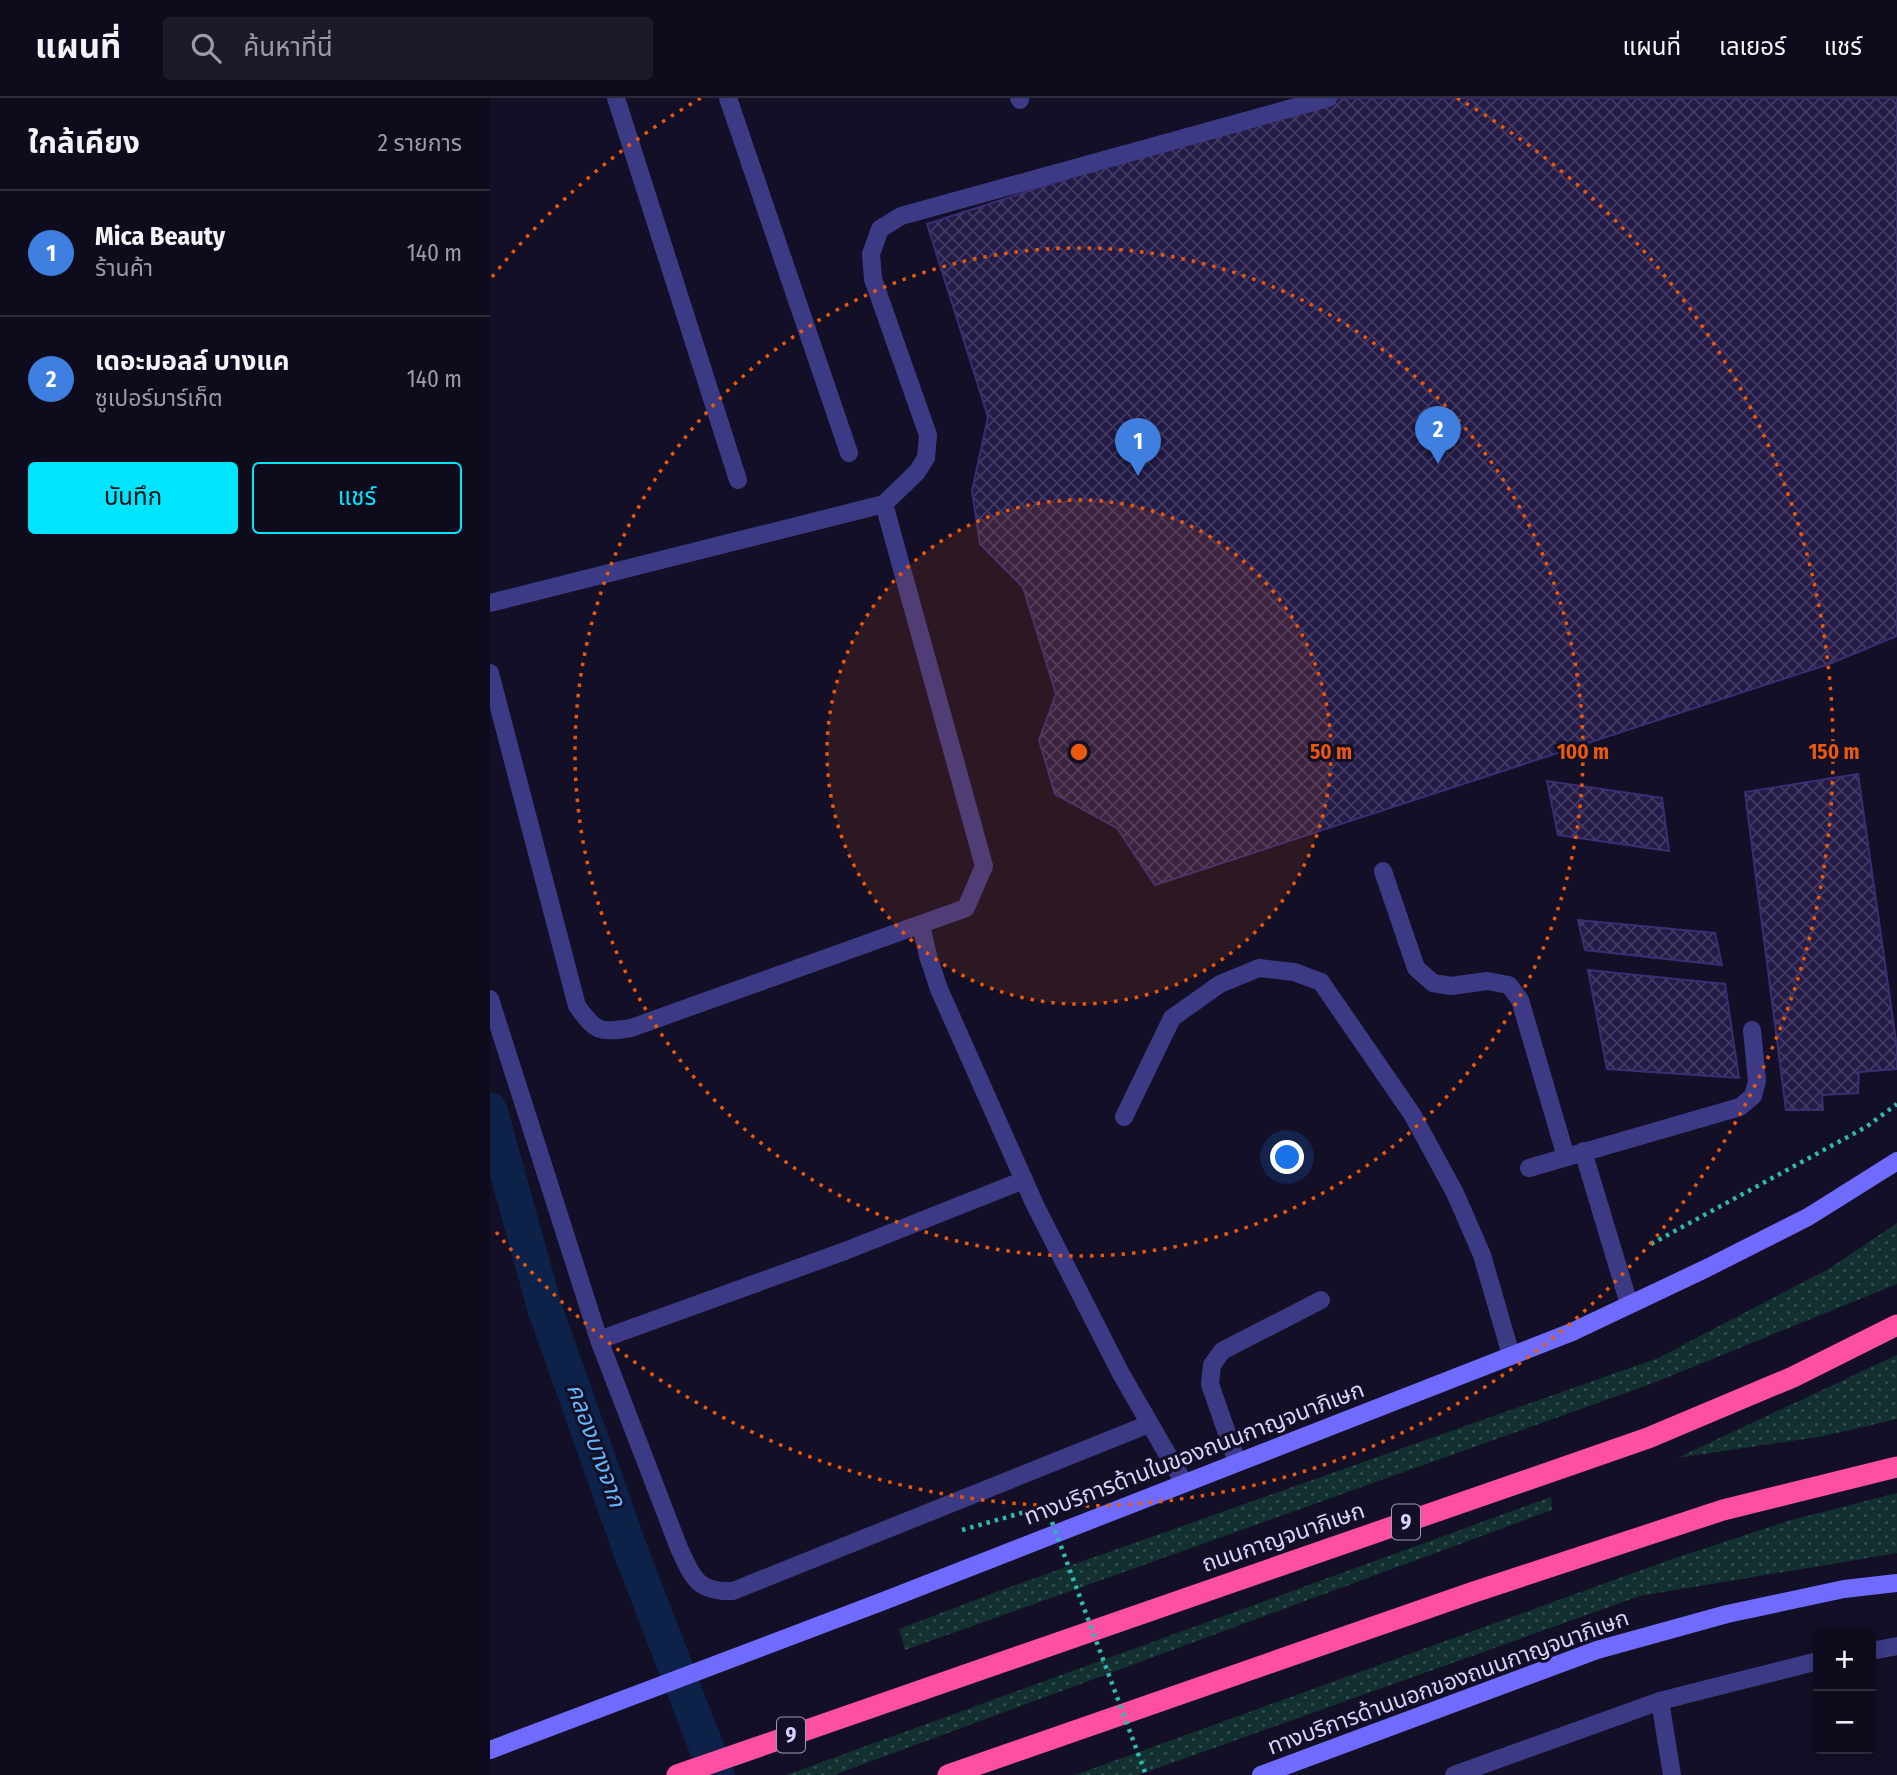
<!DOCTYPE html>
<html lang="th">
<head>
<meta charset="utf-8">
<style>
  :root { --surface:#0e0b1c; --page:#1c1929; --text:#f1f3f6; --muted:#9b9ba3; --line:#2e2b3b; --accent:#00e5ff }
  body { margin:0; font-family:"Fira Sans Condensed","Noto Sans Thai",sans-serif; background:var(--page); color:var(--text) }
  .controls { position:absolute; right:21px; bottom:21px; display:grid; overflow:hidden; border-radius:7px; box-shadow:0 4px 10px #0003 }
  .controls button { width:63px; height:63px; display:grid; place-items:center; padding:0; border:0; border-bottom:2px solid var(--line); background:var(--surface); color:var(--text); font:35px sans-serif }
  .you { position:absolute; left:798px; top:1060px; width:24px; height:24px; margin:-18px; border:5px solid #fff; border-radius:50%; background:#1a73e8; box-shadow:0 0 0 10px #1a73e833 }
  .badge { display:grid; place-items:center; width:46px; height:46px; border-radius:50%; background:var(--accent); color:#fff; font-size:23px; font-weight:700 }
  .pin { position:absolute; translate:-50% -58px; filter:drop-shadow(0 2px 4px #0008) }
  .pin::after { content:''; position:absolute; top:37px; width:24px; height:21px; background:inherit; clip-path:polygon(0 0,100% 0,50% 100%) }
  .list { margin:0; padding:0; list-style:none }
  h2 { display:flex; justify-content:space-between; align-items:center; height:91px; margin:0; padding:0 28px; font-size:30px }
  h2 small { font-size:23px; font-weight:400; color:var(--muted) }
  .list li { display:grid; grid-template-columns:46px 1fr auto; gap:21px; align-items:center; box-sizing:border-box; height:126px; padding:0 28px; border-top:2px solid var(--line) }
  .list b { display:block; font-size:26px; white-space:nowrap }
  .list p { margin:0; font-size:23px; white-space:nowrap; color:var(--muted) }
  .list em { font-size:23px; font-style:normal; color:var(--muted) }
  .actions { display:flex; gap:14px; padding:21px 28px }
  .actions a { flex:1; padding:16px 0; border:2px solid var(--accent); border-radius:7px; text-align:center; font-size:24px; color:var(--accent) }
  .actions .main { background:var(--accent); color:#111 }
  .icon { flex:none; width:38px; height:38px; fill:none; stroke:currentColor; stroke-width:2; stroke-linecap:round; stroke-linejoin:round }
  .map { position:relative; flex:none; width:1407px; height:1677px; overflow:hidden }
  header { display:flex; align-items:center; gap:42px; box-sizing:border-box; height:98px; padding:0 35px; background:var(--surface); border-bottom:2px solid var(--line) }
  header strong { font-size:33px }
  nav { display:flex; gap:38px; margin-inline-start:auto; font-size:24px }
  .search { width:490px; height:63px; background:var(--page); display:flex; align-items:center; gap:18px; box-sizing:border-box; padding:0 24px; border-radius:7px; color:var(--muted); font-size:26px }
  main { display:flex }
  aside { flex:1; background:var(--surface) }
  .map>svg:first-child { display:block }
  .grass { fill:url(#grass-dots) }
  .lines { fill:none; stroke-linecap:round; stroke-linejoin:round }
  .canal { stroke:#0c2248; stroke-width:35 }
  .building { fill:url(#building-cross-hatch); stroke:#3b2d73; stroke-width:2 }
  .path { stroke:#2fb8b0; stroke-width:4.5; stroke-dasharray:3.5 5; stroke-linecap:butt }
  .lane { stroke:#3d3a85; stroke-width:18 }
  .street { stroke:#3d3a85; stroke-width:18 }
  .secondary { stroke:#6f6bff; stroke-width:18 }
  .highway { stroke:#ff4fa3; stroke-width:21 }
  .path-bridge { stroke:#2fb8b0; stroke-width:4.5; stroke-dasharray:3.5 5; stroke-linecap:butt }
  .ring { fill:none; stroke:#e8590c; stroke-width:3.5; stroke-dasharray:3.5 7 }
  .labels { text-anchor:middle; dominant-baseline:central; stroke-width:6; stroke-linejoin:round; paint-order:stroke }
  .shield { fill:#130f26; stroke:#9e99be; stroke-width:2 }
  .shield-label { font-size:21px; font-weight:bold; fill:#d9d4ff }
  .street-label { font-size:23px; fill:#d9d4ff; stroke:#130f26 }
  .water-label { font-size:24px; font-style:italic; fill:#62b6ff; stroke:#130f26 }
  .centre { fill:#e8590c; stroke:#130f26; stroke-width:3.5 }
  .ring-label { font-size:21px; text-anchor:middle; font-weight:bold; fill:#e8590c; stroke:#130f26; stroke-width:6; stroke-linejoin:round; paint-order:stroke }
</style>
</head>
<body>
<header>
<strong>แผนที่</strong>
<div class="search"><svg class="icon" aria-label="search" viewBox="0 0 24 24"><circle cx="10" cy="10" r="6"/><path d="M15 15l6 6"/></svg>ค้นหาที่นี่</div>
<nav><a>แผนที่</a><a>เลเยอร์</a><a>แชร์</a></nav>
</header>
<main>
<aside>
<h2>ใกล้เคียง<small>2 รายการ</small></h2>
<ul class="list">
<li><span class="badge" style="background:#3f7fe0">1</span><div><b>Mica Beauty</b><p>ร้านค้า</p></div><em>140 m</em></li>
<li><span class="badge" style="background:#3f7fe0">2</span><div><b>เดอะมอลล์ บางแค</b><p>ซูเปอร์มาร์เก็ต</p></div><em>140 m</em></li>
</ul>
<div class="actions"><a class="main">บันทึก</a><a>แชร์</a></div>
</aside>
<div class="map">
<svg width="1407" height="1677" viewBox="0 0 1407 1677">
  <defs>
    <pattern id="grass-dots" width="8" height="8" patternUnits="userSpaceOnUse" patternTransform="scale(1.75)"><rect width="8" height="8" fill="#12302f"/><path d="M2 2h.1M6 6h.1" fill="none" stroke="#344d4e" stroke-width="1.8" stroke-linecap="round"/></pattern>
    <pattern id="building-cross-hatch" width="8" height="8" patternUnits="userSpaceOnUse" patternTransform="scale(1.75)"><rect width="8" height="8" fill="#241b47"/><path d="M0 0l8 8M0 8l8-8" fill="none" stroke="#433b63"/></pattern>
  </defs>
  <rect width="100%" height="100%" fill="#130f26"/>
  <path class="grass" d="M1407,1125V1186L1161,1286L415,1552L409,1531L514,1491L1168,1260L1340,1170Z
    M1407,1257V1321L1334,1338L1187,1360Z
    M1407,1395V1455L1150,1498L648,1677H585L1182,1461L1298,1423Z
    M1061,1399L1062,1412L344,1677H296Z"/>
  <g class="lines">
    <path class="canal" d="M0,1012L55,1211L141,1454L227,1677"/>
  </g>
  <path class="building" d="M825,0H1407V538L1339,566L665,787L627,730L565,696L549,642L566,596L533,489L490,446L482,393L498,319L437,126Z
    M1368,676L1407,950V971L1369,974L1368,995L1332,997L1333,1012H1296L1255,694Z
    M1057,683L1172,700L1179,753L1068,737Z
    M1088,822L1225,835L1232,867L1095,852Z
    M1098,872L1235,886L1249,980L1117,971Z"/>
  <g class="lines">
    <path class="path" d="M1161,1146L1376,1029L1407,1006
      M472,1432L556,1408"/>
    <path class="lane" d="M394,406L427,374L436,360L438,337L383,181L381,156L390,131L411,118L838,0
      M893,773L926,870L943,885L961,888L997,883L1019,887L1030,902L1076,1059
      M0,901L109,1242L355,1153L534,1082
      M634,1019L682,920L730,886L769,870L804,874L831,884L922,1016L965,1095L992,1157L1021,1257
      M1093,1053L1139,1206
      M1039,1070L1250,1009L1263,998L1267,983L1262,932
      M109,1242L189,1450C203,1480 207,1494 243,1493L659,1326
      M747,1364L720,1286L722,1267L732,1253L831,1202
      M1170,1603L1182,1677"/>
    <path class="street" d="M126,0L248,382
      M238,0L359,355
      M529,0L530,2
      M0,505L394,406L494,768L476,810L141,930C109,935 106,934 87,908L0,575
      M431,827L438,858L449,891L545,1107L630,1274L694,1385
      M1381,1553L1407,1548
      M964,1677L1170,1603L1328,1563"/>
    <path class="secondary" d="M0,1652L391,1504L1082,1234L1217,1170L1318,1119L1407,1063
      M771,1677L1107,1552L1237,1516L1354,1491L1407,1485"/>
    <path class="highway" d="M187,1677L1158,1340L1303,1279L1407,1227
      M458,1677L981,1495L1233,1412L1407,1369"/>
    <path class="path-bridge" d="M556,1408L656,1677"/>
  </g>
  <circle cx="589" cy="654" r="252" fill="#e8590c" fill-opacity=".12"/>
  <g class="ring">
    <circle cx="589" cy="654" r="252"/>
    <circle cx="589" cy="654" r="504"/>
    <path d="M2 179A755 755 0 0 1 211 0M967 0A755 755 0 1 1 2 1129"/>
  </g>
  <g class="labels">
    <g class="shield">
      <rect x="902" y="1406.5" width="28" height="35" rx="5"/>
      <rect x="287" y="1619.5" width="28" height="35" rx="5"/>
    </g>
    <g class="shield-label">
      <text x="916" y="1424">9</text>
      <text x="301" y="1637">9</text>
    </g>
    <g class="street-label">
      <text transform="translate(704 1355) rotate(-21)">ทางบริการด้านในของถนนกาญจนาภิเษก</text>
      <text transform="translate(793 1439) rotate(-19)">ถนนกาญจนาภิเษก</text>
      <text transform="translate(958 1584) rotate(-20)">ทางบริการด้านนอกของถนนกาญจนาภิเษก</text>
    </g>
    <g class="water-label">
      <text transform="translate(106 1347) rotate(70)">คลองบางจาก</text>
    </g>
  </g>
  <circle cx="589" cy="654" r="10" class="centre"/>
  <g class="ring-label">
    <text x="841" y="661">50 m</text>
    <text x="1093" y="661">100 m</text>
    <text x="1344" y="661">150 m</text>
  </g>
</svg>
<div class="controls">
<button>+</button>
<button>−</button>
</div>
<div class="you"></div>
<div class="pin badge" style="left:648px;top:378px;background:#3f7fe0">1</div>
<div class="pin badge" style="left:948px;top:366px;background:#3f7fe0">2</div>
</div>
</main>
</body>
</html>
